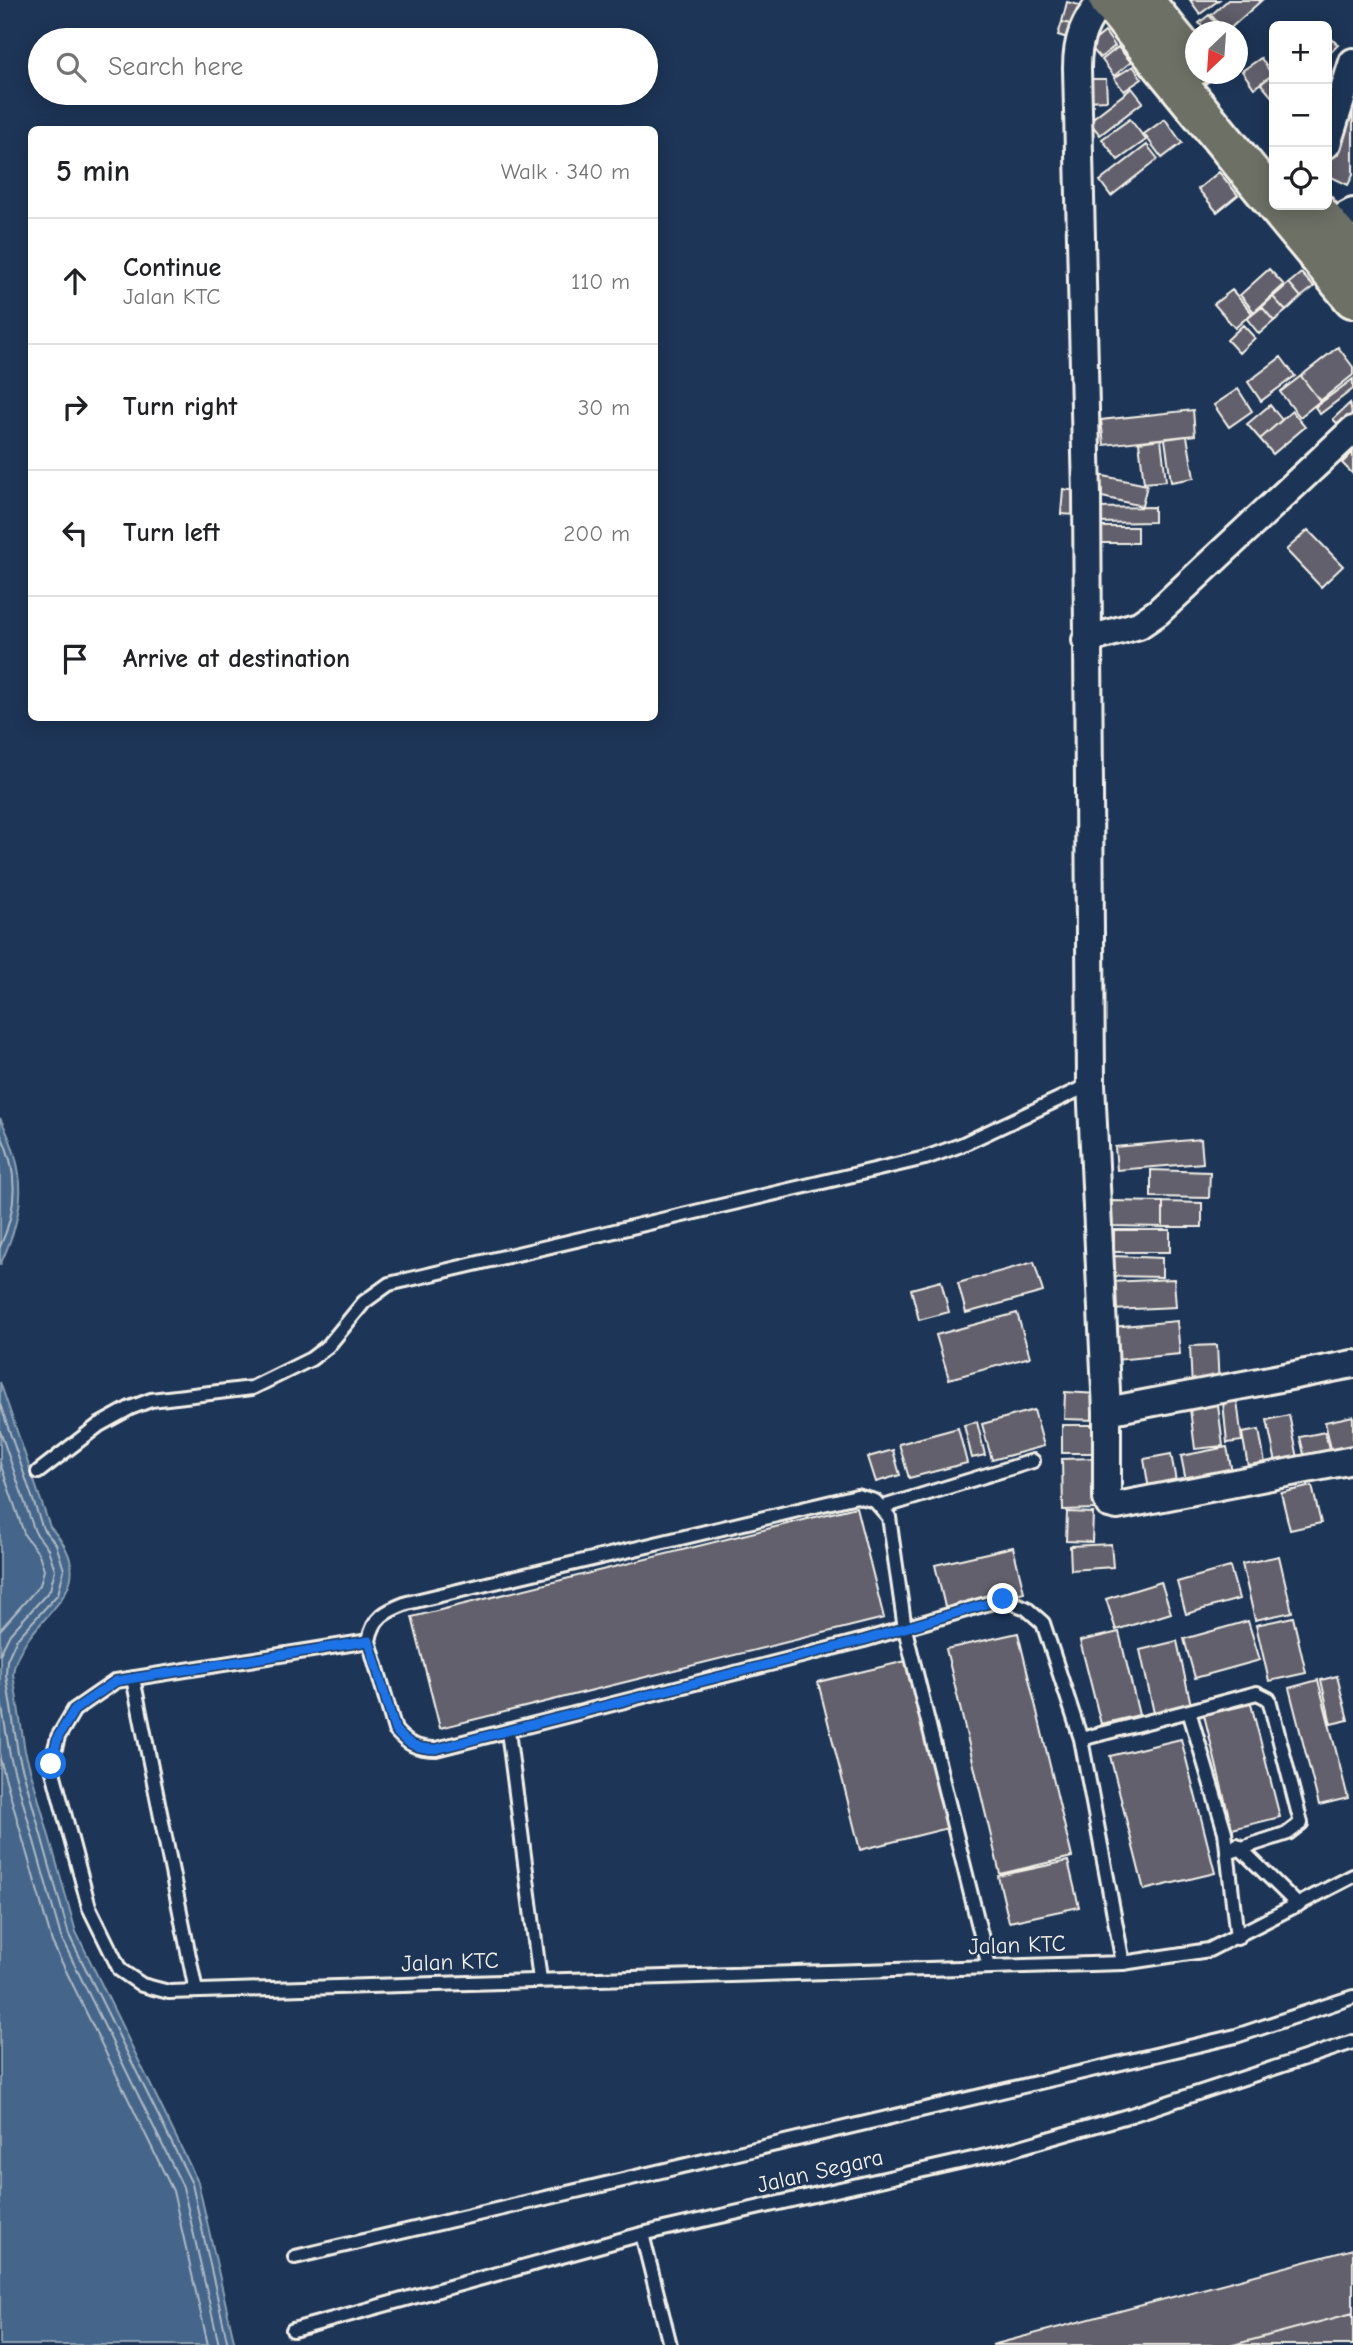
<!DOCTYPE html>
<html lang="en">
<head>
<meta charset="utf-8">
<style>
  :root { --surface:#fff; --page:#f2f2f2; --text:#202124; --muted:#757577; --line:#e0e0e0 }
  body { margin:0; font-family:"Comic Neue",sans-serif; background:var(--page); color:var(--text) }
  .controls { position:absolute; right:21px; top:21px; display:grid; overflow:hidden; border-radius:10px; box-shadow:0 4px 18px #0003 }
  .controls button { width:63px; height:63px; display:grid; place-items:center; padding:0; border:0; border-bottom:2px solid var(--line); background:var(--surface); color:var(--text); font:35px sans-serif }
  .compass { position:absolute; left:1185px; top:21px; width:63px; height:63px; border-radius:50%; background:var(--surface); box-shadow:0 4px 18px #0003; rotate:205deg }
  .stop { position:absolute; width:21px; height:21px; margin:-16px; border:5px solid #1a73e8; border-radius:50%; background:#fff }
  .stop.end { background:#1a73e8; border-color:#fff; box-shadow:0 2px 7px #0008 }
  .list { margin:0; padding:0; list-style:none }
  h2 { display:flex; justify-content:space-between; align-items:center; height:91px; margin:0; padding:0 28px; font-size:30px }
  h2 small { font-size:23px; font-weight:400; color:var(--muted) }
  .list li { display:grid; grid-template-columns:46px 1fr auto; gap:21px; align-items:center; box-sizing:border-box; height:126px; padding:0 28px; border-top:2px solid var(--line) }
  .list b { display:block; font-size:26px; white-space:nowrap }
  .list p { margin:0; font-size:23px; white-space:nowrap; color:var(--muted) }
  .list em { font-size:23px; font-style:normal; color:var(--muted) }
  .icon { flex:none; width:38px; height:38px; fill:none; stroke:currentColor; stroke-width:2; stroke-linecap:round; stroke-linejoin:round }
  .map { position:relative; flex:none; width:1353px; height:2345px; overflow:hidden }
  .search { position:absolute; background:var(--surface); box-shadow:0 4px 18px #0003; left:28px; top:28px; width:630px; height:77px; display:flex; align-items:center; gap:18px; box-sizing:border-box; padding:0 24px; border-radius:38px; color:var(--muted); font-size:26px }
  .panel { position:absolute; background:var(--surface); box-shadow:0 4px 18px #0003; left:28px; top:126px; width:630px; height:595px; border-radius:10px }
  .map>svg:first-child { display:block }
  .water { fill:#44668a; stroke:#8a9eb0; stroke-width:2 }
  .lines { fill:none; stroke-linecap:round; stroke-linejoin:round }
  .shore { stroke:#aeb9c2; stroke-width:2 }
  .building { fill:#62616c; stroke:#f4f1e8; stroke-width:2 }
  .service-casing { stroke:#f4f1e8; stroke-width:18 }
  .minor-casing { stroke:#f4f1e8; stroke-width:32 }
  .primary-casing { stroke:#f4f1e8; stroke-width:44 }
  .service { stroke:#1d3557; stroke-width:12 }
  .minor { stroke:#1d3557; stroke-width:26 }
  .primary { stroke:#6c7065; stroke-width:38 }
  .route { stroke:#1a73e8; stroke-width:9 }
  .labels { text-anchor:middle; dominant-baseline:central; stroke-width:5; stroke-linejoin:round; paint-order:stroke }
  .street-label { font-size:23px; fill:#f4f1e8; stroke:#1d3557 }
</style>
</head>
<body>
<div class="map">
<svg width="1353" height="2345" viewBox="0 0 1353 2345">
  <rect width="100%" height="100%" fill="#1d3557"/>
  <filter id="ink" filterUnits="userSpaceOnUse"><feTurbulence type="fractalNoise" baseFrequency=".0143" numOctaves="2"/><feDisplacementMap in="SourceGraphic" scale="14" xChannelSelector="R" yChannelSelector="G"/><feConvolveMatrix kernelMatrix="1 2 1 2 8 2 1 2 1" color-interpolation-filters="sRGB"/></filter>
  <g filter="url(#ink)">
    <path class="water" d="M0,1118C28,1173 26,1210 0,1265Z
      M0,1382L50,1527C113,1595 19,1616 13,1674L25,1751L76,1932L198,2182L235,2345H0Z"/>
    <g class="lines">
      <path class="shore" d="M0,1133C19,1171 17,1210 0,1247
        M0,1404L43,1529L56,1544L64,1570L58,1594L16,1640L7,1660L6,1675L18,1753L69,1935L192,2184L228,2345
        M0,1431L35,1532L48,1549L55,1570L50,1590L10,1634L0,1654
        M0,1463L25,1536L39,1554L44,1570L40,1585L0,1630
        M0,1695L10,1756L61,1937L183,2187L219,2345
        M0,1759L52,1942L173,2191L208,2345"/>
    </g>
    <path class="building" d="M1190,0H1219L1200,14Z
      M1228,0H1262L1226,32L1211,15Z
      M1067,2L1083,6L1078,26L1062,22Z
      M1209,15L1223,32H1207L1199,23Z
      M1062,22L1078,26L1074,40L1058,35Z
      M1105,32L1115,46L1100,58L1089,45Z
      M1327,34L1338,45L1327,56Z
      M1118,47L1131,62L1114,76L1102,60Z
      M1261,58L1272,75L1254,88L1242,71Z
      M1133,66L1142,79L1124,91L1114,78Z
      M1274,73V95L1272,97L1261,84Z
      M1084,79H1106L1107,100L1085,101Z
      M1132,88L1143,102L1100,135L1089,121Z
      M1353,109V175L1348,185L1327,175V161Z
      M1130,119L1146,140L1118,160L1102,139Z
      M1165,119L1182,143L1162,158L1144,134Z
      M1147,145L1158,159L1111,196L1100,181Z
      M1219,172L1238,195L1217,212L1198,189Z
      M1269,269L1284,285L1254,312L1240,295Z
      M1301,273L1314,287L1301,297L1289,283Z
      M1289,283L1301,297L1286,311L1273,297Z
      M1232,290L1252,313L1235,328L1214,304Z
      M1273,297L1286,311L1274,321L1262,307Z
      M1262,307L1274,321L1259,334L1247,319Z
      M1243,325L1255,338L1239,353L1227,340Z
      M1338,347L1353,367V375L1320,401L1301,376Z
      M1281,357L1295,376L1261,401L1248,382Z
      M1301,376L1320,401L1300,417L1280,392Z
      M1353,379V389L1320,414L1315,407Z
      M1238,389L1252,411L1229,427L1214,405Z
      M1350,403L1353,421L1343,430L1333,419Z
      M1270,405L1282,420L1260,439L1247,424Z
      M1193,410L1195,435L1104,445L1101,420Z
      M1292,411L1305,427L1273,454L1260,439Z
      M1187,436L1194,478L1171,482L1165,439Z
      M1161,439L1166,481L1144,483L1139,442Z
      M1353,452V474L1342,463Z
      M1094,474L1147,485L1142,506L1089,494Z
      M1063,489L1077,491L1075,515L1061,514Z
      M1154,507V522L1095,523V508Z
      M1097,527H1137V543H1097Z
      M1308,530L1343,566L1321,587L1286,550Z
      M1201,1139L1203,1163L1117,1170L1115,1147Z
      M1151,1170L1210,1172L1209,1198L1151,1197Z
      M1111,1201L1163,1202V1227L1111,1226Z
      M1163,1202L1202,1203V1227H1163Z
      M1114,1230H1170V1252H1114Z
      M1113,1256L1162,1258V1277L1113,1276Z
      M1034,1262L1043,1292L966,1313L958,1283Z
      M1174,1279L1176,1307L1111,1310L1110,1282Z
      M941,1281L949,1312L919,1320L911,1289Z
      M1017,1313L1030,1357L949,1379L936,1335Z
      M1177,1321L1180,1354L1115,1360L1112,1327Z
      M1217,1345L1219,1387L1192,1389L1190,1346Z
      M1065,1392L1097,1394L1096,1420L1064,1419Z
      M1217,1397L1223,1446L1195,1449L1189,1401Z
      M1237,1400L1242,1441L1227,1443L1223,1402Z
      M1034,1410L1044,1446L992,1460L982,1424Z
      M1289,1415L1298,1458L1276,1463L1267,1420Z
      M1353,1416V1454L1333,1458L1325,1422Z
      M977,1422L985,1455L972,1458L964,1425Z
      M1062,1425H1095L1094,1453H1062Z
      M958,1428L967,1463L909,1478L899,1444Z
      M1259,1430L1267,1474L1250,1477L1242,1433Z
      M1325,1432L1331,1458L1306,1463L1300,1437Z
      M1227,1447L1234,1482L1188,1491L1181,1456Z
      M893,1450L900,1475L876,1482L868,1457Z
      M1171,1454L1178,1492L1150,1496L1144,1459Z
      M1094,1458L1096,1509L1063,1510L1062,1459Z
      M1312,1486L1321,1523L1290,1530L1281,1493Z
      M856,1507L884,1618L440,1728L412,1617Z
      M1067,1512L1093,1513L1092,1542L1066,1541Z
      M1111,1544L1113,1567L1071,1570L1070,1546Z
      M1013,1547L1024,1592L946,1611L935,1565Z
      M1279,1556L1292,1612L1255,1620L1242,1564Z
      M1230,1567L1239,1599L1186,1614L1177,1582Z
      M1161,1582L1171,1613L1116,1630L1106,1599Z
      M1293,1617L1306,1673L1269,1681L1256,1625Z
      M1248,1621L1260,1660L1195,1678L1184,1639Z
      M1119,1632L1139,1715L1101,1724L1080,1641Z
      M1018,1633L1072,1857L1000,1874L946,1649Z
      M1177,1641L1191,1705L1154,1713L1140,1650Z
      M906,1661L948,1828L860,1850L818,1682Z
      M1337,1676L1348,1720L1331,1724L1321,1680Z
      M1318,1680L1348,1798L1319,1805L1289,1688Z
      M1251,1704L1280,1817L1232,1829L1204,1715Z
      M1181,1739L1215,1873L1144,1890L1110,1756Z
      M1068,1861L1079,1907L1009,1922L998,1876Z
      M1353,2249V2313L1233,2345H992Z
      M1353,2313V2345H1233Z"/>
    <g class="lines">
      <defs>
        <path id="service" d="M38,1472L99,1425L130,1408L151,1400L252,1388L311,1359L328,1346L364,1302L389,1284L925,1158L961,1145L1091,1084
          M883,1507L1033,1461
          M369,1641L116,1681L74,1710L58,1737L51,1764L89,1907L120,1970L142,1985L169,1992L1123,1963L1209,1950L1353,1876
          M133,1678L196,1991
          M1189,1711L1257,1693L1269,1699L1301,1823L1288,1833L1227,1853
          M508,1731L540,1980
          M1081,1739L1123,1963
          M1237,1845L1298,1905
          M989,1967L905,1629L889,1517L875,1501L857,1496L407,1603C386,1611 373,1617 369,1641L395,1730C407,1744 417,1749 436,1749L864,1640L1003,1599L1026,1608L1043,1623L1081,1739L1189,1711L1225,1832L1237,1938
          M642,2234L670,2345
          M295,2257L1236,2036L1353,1997
          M293,2330L642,2234L1003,2152L1131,2115L1353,2042"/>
        <path id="minor" d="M1103,0C1084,21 1077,40 1077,68L1087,495L1091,1084L1107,1411V1499L1109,1504L1117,1506L1353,1460
          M1327,144L1353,62
          M1314,233L1353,212
          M1086,640L1139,625L1158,612L1353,430
          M1107,1411L1353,1364"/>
        <path id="primary" d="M1109,0L1274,202
          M1143,0L1196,65
          M1276,205L1353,298
          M1311,205L1353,255"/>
      </defs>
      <use href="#service" class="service-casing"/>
      <use href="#minor" class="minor-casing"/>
      <use href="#primary" class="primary-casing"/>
      <use href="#service" class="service"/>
      <use href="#minor" class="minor"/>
      <use href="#primary" class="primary"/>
    </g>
  </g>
  <g class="lines" filter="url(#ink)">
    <path class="route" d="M51,1764L58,1737L74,1710L116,1681L369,1641L395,1730C407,1744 418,1749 436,1749L864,1640L1003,1599"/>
  </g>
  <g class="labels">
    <g class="street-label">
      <text transform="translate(1017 1945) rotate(-2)">Jalan KTC</text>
      <text transform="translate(450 1962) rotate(-2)">Jalan KTC</text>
      <text transform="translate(820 2171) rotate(-13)">Jalan Segara</text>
    </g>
  </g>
</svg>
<div class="controls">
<button>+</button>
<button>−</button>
<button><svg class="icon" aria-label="locate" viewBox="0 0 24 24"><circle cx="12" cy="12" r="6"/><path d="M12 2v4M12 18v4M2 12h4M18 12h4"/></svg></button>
</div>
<svg class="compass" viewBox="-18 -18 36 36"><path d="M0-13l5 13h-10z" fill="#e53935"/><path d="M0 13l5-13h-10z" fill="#757577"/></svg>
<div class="stop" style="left:51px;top:1764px"></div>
<div class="stop end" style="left:1003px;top:1599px"></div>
<div class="search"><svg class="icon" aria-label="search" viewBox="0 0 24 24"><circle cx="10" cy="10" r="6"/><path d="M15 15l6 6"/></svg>Search here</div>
<section class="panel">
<h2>5 min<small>Walk · 340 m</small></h2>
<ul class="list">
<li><svg class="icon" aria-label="ahead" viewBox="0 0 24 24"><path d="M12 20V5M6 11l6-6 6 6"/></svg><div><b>Continue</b><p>Jalan KTC</p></div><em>110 m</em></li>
<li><svg class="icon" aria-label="right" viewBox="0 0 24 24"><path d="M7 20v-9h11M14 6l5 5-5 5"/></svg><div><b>Turn right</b></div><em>30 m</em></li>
<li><svg class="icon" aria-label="left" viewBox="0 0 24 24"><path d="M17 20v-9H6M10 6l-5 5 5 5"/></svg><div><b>Turn left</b></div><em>200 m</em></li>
<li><svg class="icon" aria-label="arrive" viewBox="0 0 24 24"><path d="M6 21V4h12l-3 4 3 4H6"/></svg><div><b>Arrive at destination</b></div></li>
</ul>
</section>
</div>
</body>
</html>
